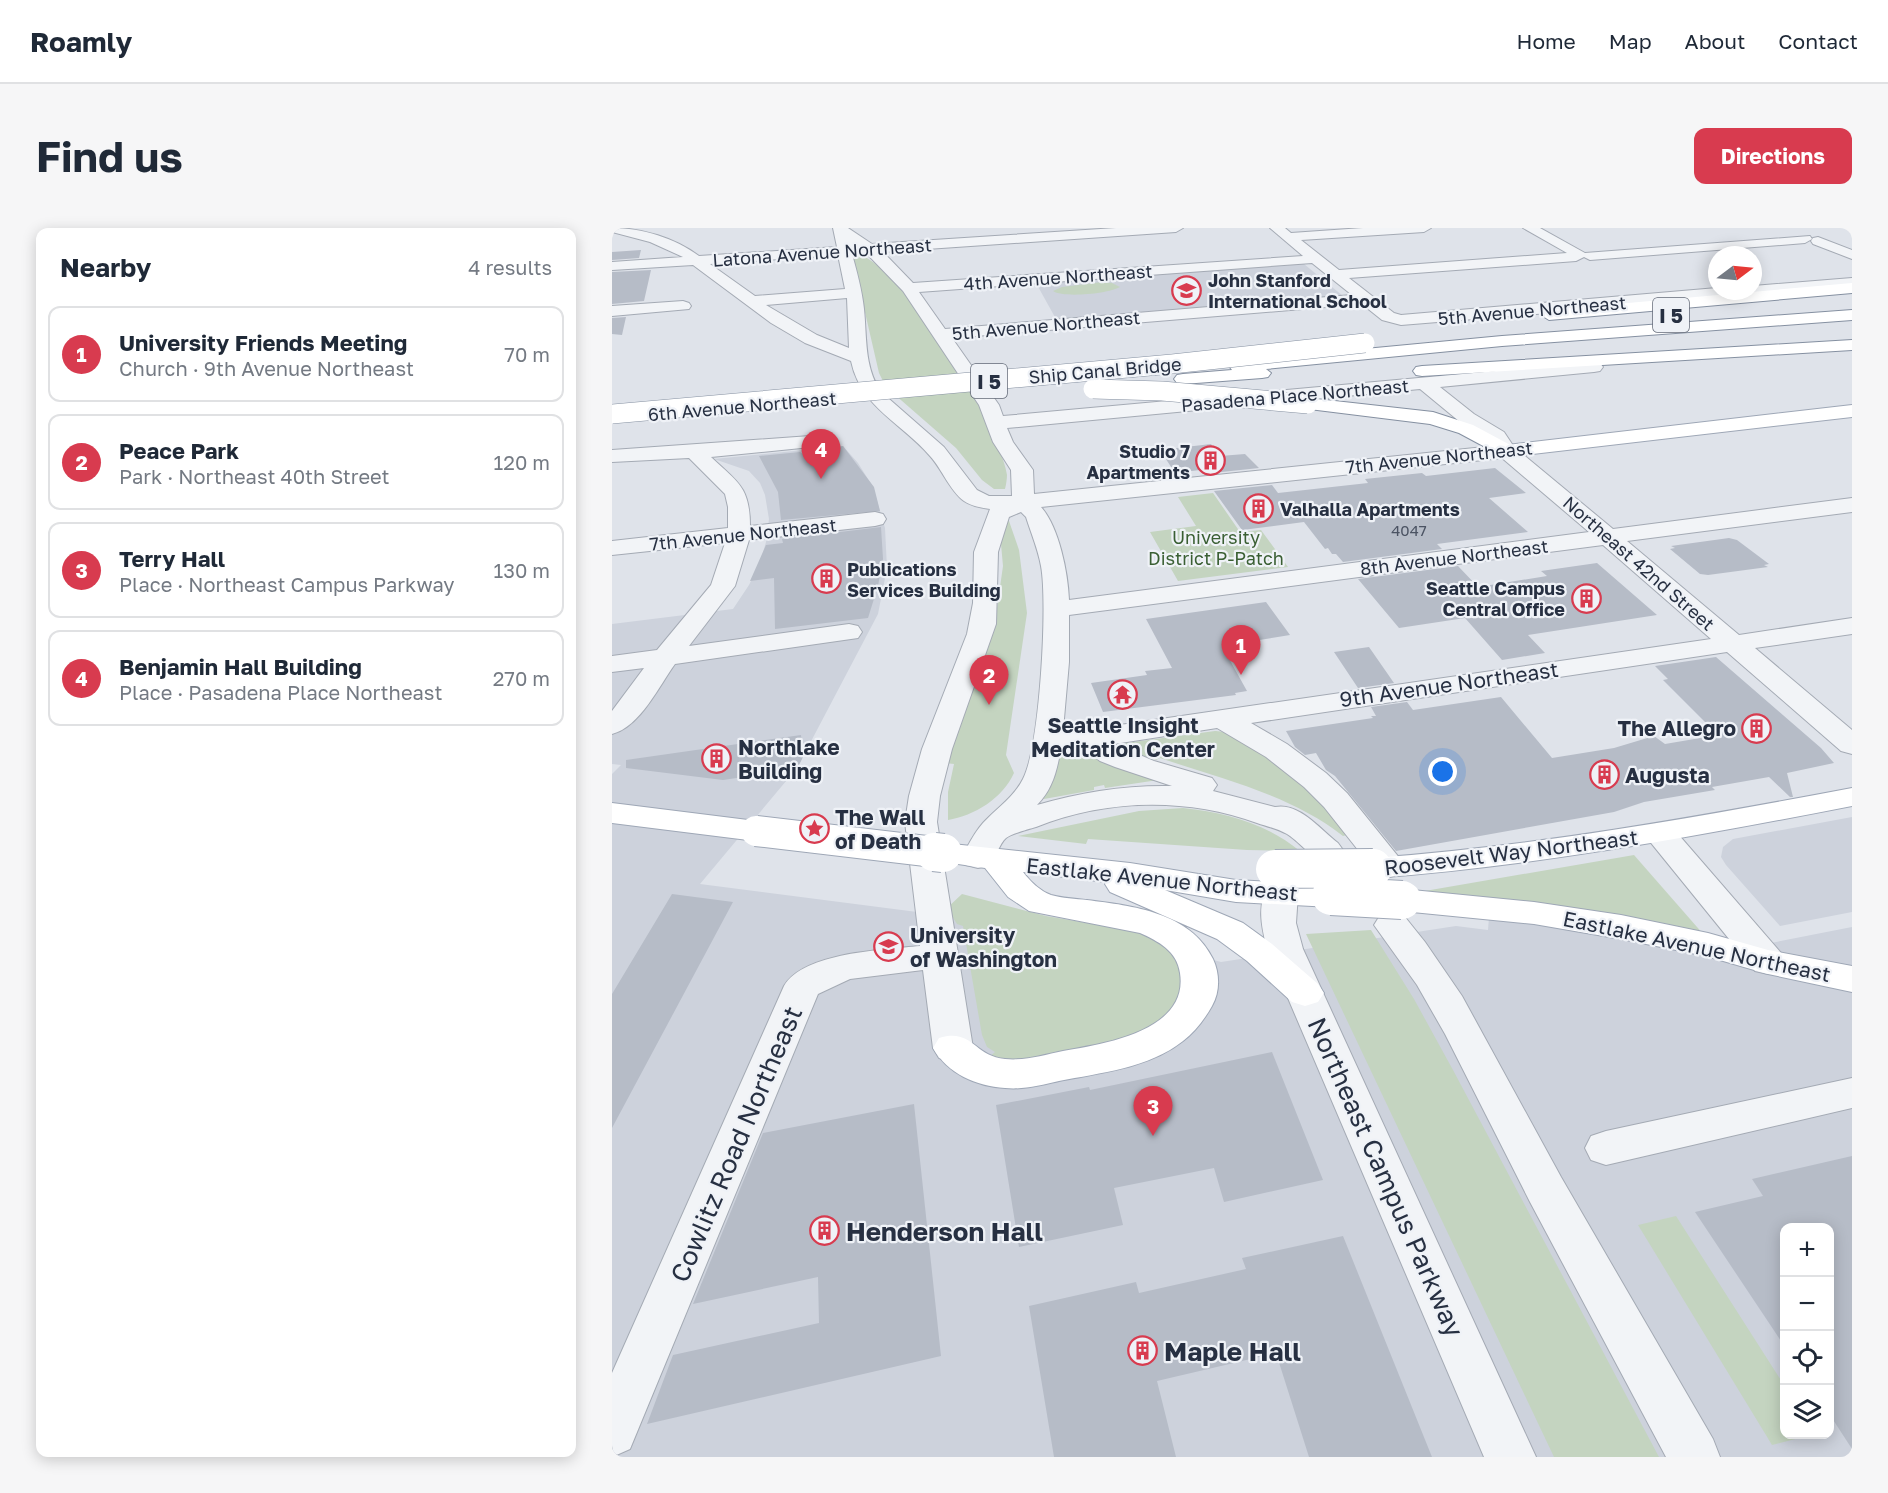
<!DOCTYPE html>
<html lang="en">
<head>
<meta charset="utf-8">
<style>
  :root { --surface:#fff; --page:#f6f6f7; --text:#1f2937; --muted:#747a83; --line:#e0e1e3; --accent:#d83b4f }
  body { margin:0; font-family:"Golos Text",sans-serif; background:var(--page); color:var(--text) }
  .controls { position:absolute; right:18px; bottom:18px; display:grid; overflow:hidden; border-radius:12px; box-shadow:0 3px 15px #0003 }
  .controls button { width:54px; height:54px; display:grid; place-items:center; padding:0; border:0; border-bottom:2px solid var(--line); background:var(--surface); color:var(--text); font:30px sans-serif }
  .compass { position:absolute; left:1096px; top:18px; width:54px; height:54px; border-radius:50%; background:var(--surface); box-shadow:0 3px 15px #0003; rotate:74deg }
  .you { position:absolute; left:831px; top:544px; width:21px; height:21px; margin:-15px; border:4px solid #fff; border-radius:50%; background:#1a73e8; box-shadow:0 0 0 9px #1a73e833 }
  .badge { display:grid; place-items:center; width:39px; height:39px; border-radius:50%; background:var(--accent); color:#fff; font-size:20px; font-weight:700 }
  .pin { position:absolute; translate:-50% -50px; filter:drop-shadow(0 2px 3px #0008) }
  .pin::after { content:''; position:absolute; top:32px; width:21px; height:18px; background:inherit; clip-path:polygon(0 0,100% 0,50% 100%) }
  .list { margin:0; padding:0; list-style:none }
  h2 { display:flex; justify-content:space-between; align-items:center; height:78px; margin:0; padding:0 24px; font-size:26px }
  h2 small { font-size:20px; font-weight:400; color:var(--muted) }
  .list li { display:grid; grid-template-columns:39px 1fr auto; gap:18px; align-items:center; box-sizing:border-box; height:96px; margin:0 12px 12px; padding:0 12px; border:2px solid var(--line); border-radius:12px }
  .list b { display:block; font-size:22px; white-space:nowrap }
  .list p { margin:0; font-size:20px; white-space:nowrap; color:var(--muted) }
  .list em { font-size:20px; font-style:normal; color:var(--muted) }
  .icon { flex:none; width:33px; height:33px; fill:none; stroke:currentColor; stroke-width:2; stroke-linecap:round; stroke-linejoin:round }
  .map { position:relative; flex:none; width:1240px; height:1229px; overflow:hidden; border-radius:12px }
  header { display:flex; align-items:center; gap:36px; box-sizing:border-box; height:84px; padding:0 30px; background:var(--surface); border-bottom:2px solid var(--line) }
  header strong { font-size:28px }
  nav { display:flex; gap:33px; margin-inline-start:auto; font-size:21px }
  .intro { display:flex; align-items:center; justify-content:space-between; box-sizing:border-box; height:144px; padding:0 36px }
  h1 { margin:0; font-size:42px }
  .button { padding:15px 27px; border-radius:12px; background:var(--accent); color:#fff; font-size:21px; font-weight:700 }
  main { display:flex; gap:36px; padding:0 36px }
  aside { flex:1; background:var(--surface); border-radius:12px; box-shadow:0 3px 15px #0003 }
  .map>svg:first-child { display:block }
  .built { fill:#cdd2dc; fill-rule:evenodd }
  .green { fill:#c4d4c0 }
  .building { fill:#b6bcc7 }
  .lines { fill:none; stroke-linecap:round; stroke-linejoin:round }
  .minor-casing { stroke:#a4aab4; stroke-width:2 }
  .major-casing { stroke:#9ea7b6; stroke-width:2 }
  .highway-casing { stroke:#8590a1; stroke-width:2 }
  .minor { fill:#f2f4f7; fill-rule:evenodd }
  .major { fill:#fff; fill-rule:evenodd }
  .highway { fill:#fff; fill-rule:evenodd }
  .major-bridge-far1-casing { stroke:#9ea7b6; stroke-width:32; stroke-linecap:butt }
  .major-bridge-casing { stroke:#9ea7b6; stroke-width:40; stroke-linecap:butt }
  .highway-bridge-casing { stroke:#8590a1; stroke-width:20; stroke-linecap:butt }
  .major-bridge-far1 { stroke:#fff; stroke-width:30 }
  .major-bridge { stroke:#fff; stroke-width:38 }
  .highway-bridge { stroke:#fff; stroke-width:19 }
  .labels { text-anchor:middle; dominant-baseline:central; stroke-width:4.5; stroke-linejoin:round; paint-order:stroke }
  .far-number-label { font-size:15px; fill:#4b5363 }
  .far-street-label { font-size:18px; fill:#273042; stroke:#eff2f7 }
  .far-poi-label { font-size:18px; font-weight:bold; fill:#273042; stroke:#eff2f7; text-anchor:start }
  .far-park-label { font-size:18px; fill:#3a5f33; stroke:#eff2f7 }
  .shield { fill:#eff2f7; stroke:#636a78; stroke-width:1.5 }
  .shield-label { font-size:20px; font-weight:bold; fill:#273042 }
  .street-label { font-size:21px; fill:#273042; stroke:#eff2f7 }
  .poi-label { font-size:21px; font-weight:bold; fill:#273042; stroke:#eff2f7; text-anchor:start }
  .near-street-label { font-size:26px; fill:#273042; stroke:#eff2f7 }
  .near-poi-label { font-size:26px; font-weight:bold; fill:#273042; stroke:#eff2f7; text-anchor:start }
</style>
</head>
<body>
<header>
<strong>Roamly</strong>
<nav><a>Home</a><a>Map</a><a>About</a><a>Contact</a></nav>
</header>
<div class="intro"><h1>Find us</h1><a class="button">Directions</a></div>
<main>
<aside>
<h2>Nearby<small>4 results</small></h2>
<ul class="list">
<li><span class="badge">1</span><div><b>University Friends Meeting</b><p>Church · 9th Avenue Northeast</p></div><em>70 m</em></li>
<li><span class="badge">2</span><div><b>Peace Park</b><p>Park · Northeast 40th Street</p></div><em>120 m</em></li>
<li><span class="badge">3</span><div><b>Terry Hall</b><p>Place · Northeast Campus Parkway</p></div><em>130 m</em></li>
<li><span class="badge">4</span><div><b>Benjamin Hall Building</b><p>Place · Pasadena Place Northeast</p></div><em>270 m</em></li>
</ul>
</aside>
<div class="map">
<svg width="1240" height="1229" viewBox="0 0 1240 1229">
  <rect width="100%" height="100%" fill="#dfe3ea"/>
  <path class="built" d="M692,36L731,68L444,91L424,55Z
    M231,218L246,235L261,259L273,300L275,340L266,386L185,540L88,656L529,713L609,734L844,698L876,702L879,663L1103,726L1240,699V1229H0V546L9,537L0,536V396L121,381L137,357L148,335L154,314L157,291L153,267L148,255L137,243L102,231ZM1172,1000H1218V1206H1172Z
    M1240,589V684L1168,698L1114,637L1109,629L1111,619L1121,611Z"/>
  <path class="green" d="M243,26C274,25 355,149 369,179C376,194 393,231 395,247C395,251 394,257 393,261H382L370,252L344,220L274,159L267,145L240,28Z
    M490,54L500,55L508,59C496,66 451,70 441,63L450,59Z
    M601,265L628,304L649,302L676,339L566,353L538,304L584,298L566,269Z
    M393,293H397L407,322L415,385L394,527L402,545C391,570 362,588 336,592V564L342,536L333,535L383,394L391,338L388,305Z
    M603,503C621,502 681,543 694,556C709,572 722,591 735,607L731,608C679,567 610,551 548,530L544,532L509,520L514,515Z
    M453,523L476,526L546,552L493,560L492,557L482,559V562L432,571L429,569L448,524Z
    M571,580C615,585 653,595 688,623L635,622L476,611L474,616L406,608L527,583Z
    M1022,627L1092,707L807,664Z
    M350,666L434,688L528,704L559,722L570,741V763L558,785L544,796L506,813L411,834L376,830L383,824L375,819L370,807L351,698L345,696L335,680Z
    M759,702L802,771L841,842L1047,1229H942L694,706Z
    M1064,988L1172,1157V1206L1199,1207L1160,1217L1026,997Z"/>
  <path class="building" d="M29,22L27,30L0,32V24Z
    M39,42L32,73L0,76V44Z
    M14,89L10,107L0,106V90Z
    M599,216L608,228L633,226L647,240L591,246L588,242L563,245L548,222Z
    M231,218L262,259L268,283L169,292L166,264L147,228L188,224L191,226Z
    M883,240L914,265L877,270L916,304L825,316L830,321L731,334L724,326H720L716,320L713,321L692,294L630,302L602,263L660,257L666,265L756,255L753,251L810,245L814,248Z
    M269,299L271,331L266,358L256,390L163,401L162,350L138,353L154,317L171,315L170,311Z
    M1117,310L1125,312L1157,336L1152,337L1156,339L1096,347L1088,346L1058,321L1063,320L1059,318Z
    M985,335L1045,387L916,407L933,425L890,432L853,390L787,400L746,351L846,338L866,359L935,348L929,343Z
    M654,374L678,407L610,418L635,463L623,465L624,467L491,484L479,455L535,447L533,443L560,440L534,391Z
    M757,419L782,455L746,460L722,424Z
    M1104,429L1209,520L1222,535L1175,545L1181,569H1178L1157,549L1100,559L1103,562L1032,574L1002,584L784,623L723,548L714,542L704,525L693,527L683,519L674,503L761,490L759,488H764L759,479L795,474L801,482L889,469L940,530L1002,520L1042,508L1053,516L1106,507L1051,452L1056,451L1043,438Z
    M189,507L191,529L185,541L111,552L14,540V532Z
    M60,666L121,674L0,900V766Z
    M660,824L711,952L612,974L602,940L502,960L511,997L407,1019L384,877L477,859L478,862Z
    M302,876L329,1128L35,1196L61,1127L207,1095L206,1049L81,1076L151,905Z
    M1240,928V1221L1218,1187V999H1173V1119L1083,984L1151,968L1140,951Z
    M731,1008L820,1229H697L664,1125L545,1153L564,1229H442L417,1078L524,1054L527,1065L634,1041L630,1030Z"/>
  <g class="lines">
    <defs>
      <path id="minor" d="M0,0C30,0 63,10 87,28L225,19L221,0H236L260,16L504,0H571L564,4L271,24L301,55L691,28L658,0H673L679,5L751,0H819L812,4L689,12L727,42L955,25L911,0H928L973,25L1198,8L1200,11L1193,15L978,32L972,29L964,33L737,50L782,85L789,87L1105,60V63H1141V58L1240,50V60L789,97L770,92L750,76L340,110L387,177L391,188L982,134L988,135L991,139L988,143L982,144L828,159L862,186L892,204L902,219L1001,301L1240,270V284L1015,313L1127,407L1240,390V406L1143,420L1240,502V526L1229,523L1115,424L639,495L675,516L714,545L735,565L789,632L794,639L789,646L777,649L765,646L712,579L692,559L654,529L605,500L502,516L542,533L600,550L605,557L601,563L663,579C687,574 708,601 726,615L731,622L726,629C699,636 695,619 675,606C666,601 654,598 645,595C574,569 494,571 424,599C417,601 399,606 394,610C388,615 383,630 378,637L366,640L354,637L349,630C356,618 362,605 371,595C384,581 402,569 411,551C428,518 436,375 429,338C426,321 419,305 414,289L409,284L397,289L386,324L384,396L340,521L328,568L325,594L361,820L355,830L341,834L327,830L321,820L311,742L238,751L206,766L18,1221L0,1229V1145L172,758C192,724 272,722 308,718L293,594L297,568L310,521L355,406L361,375L362,324L378,281C370,280 359,278 352,273C338,263 330,241 318,228C290,195 249,180 239,133L193,115L159,95L81,37L0,42V34L71,29L38,14L0,4ZM254,25L291,63L367,177L381,214L399,242L400,268H377L365,262L332,219L268,163C252,137 255,110 252,81C250,62 245,44 240,26ZM226,27L233,61L143,68L98,36ZM700,35L740,67L333,101L307,64ZM235,70L237,120L205,107L154,77ZM808,161L848,194L869,205L882,218L422,266L421,242L401,214L395,200ZM890,230L977,304L457,372C456,345 447,299 429,279ZM991,317L1099,411L494,499L478,504L451,502L457,434V387ZM449,520L472,521L488,533L503,539L560,558C514,557 469,564 425,577C441,561 445,542 449,520Z
        M1206,9L1240,22V31L1201,16L1199,13L1201,10Z
        M71,73L77,75L79,78L77,81L0,88V78Z
        M212,207L219,209L222,213L219,217L99,229C125,254 138,258 138,298L263,284L271,286L274,291L271,296L263,298L137,312L123,358L77,418L237,396L246,398L250,404L246,410L63,436C47,458 28,499 0,506V483L32,440L0,444V428L45,422L99,357L113,315L0,327V313L116,300V279L113,266L77,230L0,234V222Z
        M1047,595L1059,598L1169,725L1174,734L1169,743L1156,746L1143,743L1031,605L1035,598Z
        M669,654L681,657L686,665L684,695L691,721L924,1229H872L655,721C650,700 644,677 657,657Z
        M780,685L793,689L813,714L850,768L949,949L1101,1211L1108,1229H1054L918,974L833,806L805,757L762,697L767,689Z
        M1240,850V880L994,937L979,932L973,920L979,908L994,903Z"/>
      <path id="major" d="M1240,177V189L895,229L888,227L885,223L888,219L895,217Z
        M1240,560V578C1081,609 923,638 761,650L749,647L744,640L749,633L761,630C923,618 1081,590 1240,560Z
        M0,575L144,593L156,596L160,603L156,610L144,613L0,595Z
        M331,615L518,635L624,652L719,657L731,660L736,668L731,676L719,679L624,674L553,662L631,695L660,716L706,756L712,765L706,774L693,778L680,774L635,733L605,711L498,664L493,656L494,654L411,644C418,653 428,663 439,667C450,670 464,671 475,672C521,678 578,684 601,731C608,746 608,764 600,778C592,792 583,804 571,813C537,840 488,845 447,853C429,857 411,862 393,860C364,858 336,846 321,820L327,810C361,800 361,828 393,831C413,833 432,827 451,823C492,816 577,803 568,745C565,723 546,713 528,705L417,683L396,669L373,640L319,632L314,625L319,618Z
        M790,661L922,674L1009,687L1096,705L1156,722L1240,738V764L1156,746L1094,728L1009,711L922,696L790,683L778,680L773,672L778,664Z"/>
      <path id="highway" d="M1240,55V65L937,92L929,87L937,82Z
        M1240,82V92L890,118L654,141L659,145L656,149L650,150L571,156L565,155L562,151L565,147L571,146L620,142L617,138L620,134L626,133L890,108Z
        M1240,112V122L810,148L804,147L801,143L804,139L810,138Z
        M696,170L821,184L861,197L902,219L905,223L902,227L895,229L888,227L847,205L818,196L689,180L687,176L689,172Z"/>
    </defs>
    <use href="#minor" class="minor-casing"/>
    <use href="#major" class="major-casing"/>
    <use href="#highway" class="highway-casing"/>
    <use href="#minor" class="minor"/>
    <use href="#major" class="major"/>
    <use href="#highway" class="highway"/>
    <defs>
      <path id="major-bridge-far1" d="M144,603L331,625"/>
      <path id="major-bridge" d="M322,624L331,625
        M663,641L761,640
        M719,668L790,672"/>
      <path id="highway-bridge" d="M481,161L550,163L696,176
        M0,186L560,136L753,115"/>
    </defs>
    <use href="#major-bridge-far1" class="major-bridge-far1-casing"/>
    <use href="#major-bridge" class="major-bridge-casing"/>
    <use href="#highway-bridge" class="highway-bridge-casing"/>
    <use href="#major-bridge-far1" class="major-bridge-far1"/>
    <use href="#major-bridge" class="major-bridge"/>
    <use href="#highway-bridge" class="highway-bridge"/>
  </g>
  <defs>
    <symbol id="school-ring" viewBox="-11 -11 22 22"><circle r="9.5" fill="#eff2f7" stroke="#d83b4f" stroke-width="1.5"/><path d="M0-5L7-2L0 1L-7-2ZM-4 1L0 2.5L4 1V4Q0 6-4 4Z" fill="#d83b4f"/></symbol>
    <symbol id="building-ring" viewBox="-11 -11 22 22"><circle r="9.5" fill="#eff2f7" stroke="#d83b4f" stroke-width="1.5"/><path d="M-4-6H4V6H1V3H-1V6H-4ZM-2.5-4.3h1.7v1.8h-1.7ZM.8-4.3h1.7v1.8H.8ZM-2.5-1h1.7V.8h-1.7ZM.8-1h1.7V.8H.8Z" fill="#d83b4f"/></symbol>
    <symbol id="temple-ring" viewBox="-11 -11 22 22"><circle r="9.5" fill="#eff2f7" stroke="#d83b4f" stroke-width="1.5"/><path d="M0-6L5-2H3V0L6.5 2.5H4V6H1.5V3h-3V6H-4V2.5H-6.5L-3 0V-2H-5Z" fill="#d83b4f"/></symbol>
    <symbol id="sight-ring" viewBox="-11 -11 22 22"><circle r="9.5" fill="#eff2f7" stroke="#d83b4f" stroke-width="1.5"/><path d="M0-6L1.8-2.2L6-1.7L2.9 1.2L3.7 5.4L0 3.3L-3.7 5.4L-2.9 1.2L-6-1.7L-1.8-2.2Z" fill="#d83b4f"/></symbol>
    <symbol id="university-ring" viewBox="-11 -11 22 22"><circle r="9.5" fill="#eff2f7" stroke="#d83b4f" stroke-width="1.5"/><path d="M0-5L7-2L0 1L-7-2ZM-4 1L0 2.5L4 1V4Q0 6-4 4Z" fill="#d83b4f"/></symbol>
  </defs>
  <g fill-rule="evenodd">
    <use href="#school-ring" x="558" y="46" width="33" height="33"/>
    <use href="#building-ring" x="582" y="216" width="33" height="33"/>
    <use href="#building-ring" x="630" y="264" width="33" height="33"/>
    <use href="#building-ring" x="198" y="334" width="33" height="33"/>
    <use href="#building-ring" x="958" y="354" width="33" height="33"/>
    <use href="#temple-ring" x="494" y="450" width="33" height="33"/>
    <use href="#building-ring" x="1128" y="484" width="33" height="33"/>
    <use href="#building-ring" x="88" y="514" width="33" height="33"/>
    <use href="#building-ring" x="976" y="530" width="33" height="33"/>
    <use href="#sight-ring" x="186" y="584" width="33" height="33"/>
    <use href="#university-ring" x="260" y="702" width="33" height="33"/>
    <use href="#building-ring" x="196" y="986" width="33" height="33"/>
    <use href="#building-ring" x="514" y="1106" width="33" height="33"/>
  </g>
  <g class="labels">
    <g class="far-number-label">
      <text x="797" y="302">4047</text>
    </g>
    <g class="far-street-label">
      <text transform="translate(210 24) rotate(-4)">Latona Avenue Northeast</text>
      <text transform="translate(446 49) rotate(-4)">4th Avenue Northeast</text>
      <text transform="translate(920 82) rotate(-5)">5th Avenue Northeast</text>
      <text transform="translate(434 97) rotate(-5)">5th Avenue Northeast</text>
      <text transform="translate(493 142) rotate(-5)">Ship Canal Bridge</text>
      <text transform="translate(683 167) rotate(-5)">Pasadena Place Northeast</text>
      <text transform="translate(130 178) rotate(-5)">6th Avenue Northeast</text>
      <text transform="translate(827 229) rotate(-6)">7th Avenue Northeast</text>
      <text transform="translate(131 306) rotate(-6)">7th Avenue Northeast</text>
      <text transform="translate(842 329) rotate(-7)">8th Avenue Northeast</text>
      <text transform="translate(1027 335) rotate(41)">Northeast 42nd Street</text>
    </g>
    <g class="far-poi-label">
      <text x="596" y="52">John Stanford<tspan x="596" dy="21">International School</tspan></text>
      <text x="578" y="223" text-anchor="end">Studio 7<tspan x="578" dy="21">Apartments</tspan></text>
      <text x="668" y="281">Valhalla Apartments</text>
      <text x="235" y="341">Publications<tspan x="235" dy="21">Services Building</tspan></text>
      <text x="953" y="360" text-anchor="end">Seattle Campus<tspan x="953" dy="21">Central Office</tspan></text>
    </g>
    <g class="far-park-label">
      <text x="604" y="309">University<tspan x="604" dy="21">District P-Patch</tspan></text>
    </g>
    <g class="shield">
      <rect x="1041" y="70" width="36" height="34" rx="4.5"/>
      <rect x="359" y="136" width="36" height="34" rx="4.5"/>
    </g>
    <g class="shield-label">
      <text x="1059" y="87">I 5</text>
      <text x="377" y="153">I 5</text>
    </g>
    <g class="street-label">
      <text transform="translate(837 456) rotate(-8)">9th Avenue Northeast</text>
      <text transform="translate(899 624) rotate(-7)">Roosevelt Way Northeast</text>
      <text transform="translate(550 651) rotate(6)">Eastlake Avenue Northeast</text>
      <text transform="translate(1085 718) rotate(12)">Eastlake Avenue Northeast</text>
    </g>
    <g class="poi-label">
      <text x="511" y="497" text-anchor="middle">Seattle Insight<tspan x="511" dy="24">Meditation Center</tspan></text>
      <text x="1124" y="500" text-anchor="end">The Allegro</text>
      <text x="126" y="519">Northlake<tspan x="126" dy="24">Building</tspan></text>
      <text x="1013" y="547">Augusta</text>
      <text x="223" y="589">The Wall<tspan x="223" dy="24">of Death</tspan></text>
      <text x="298" y="707">University<tspan x="298" dy="24">of Washington</tspan></text>
    </g>
    <g class="near-street-label">
      <text transform="translate(124 916) rotate(-67)">Cowlitz Road Northeast</text>
      <text transform="translate(774 949) rotate(66)">Northeast Campus Parkway</text>
    </g>
    <g class="near-poi-label">
      <text x="234" y="1003">Henderson Hall</text>
      <text x="552" y="1123">Maple Hall</text>
    </g>
  </g>
</svg>
<div class="controls">
<button>+</button>
<button>−</button>
<button><svg class="icon" aria-label="locate" viewBox="0 0 24 24"><circle cx="12" cy="12" r="6"/><path d="M12 2v4M12 18v4M2 12h4M18 12h4"/></svg></button>
<button><svg class="icon" aria-label="layers" viewBox="0 0 24 24"><path d="M12 4l9 5-9 5-9-5zM3 14l9 5 9-5"/></svg></button>
</div>
<svg class="compass" viewBox="-18 -18 36 36"><path d="M0-13l5 13h-10z" fill="#e53935"/><path d="M0 13l5-13h-10z" fill="#747a83"/></svg>
<div class="you"></div>
<div class="pin badge" style="left:629px;top:447px">1</div>
<div class="pin badge" style="left:377px;top:477px">2</div>
<div class="pin badge" style="left:541px;top:908px">3</div>
<div class="pin badge" style="left:209px;top:251px">4</div>
</div>
</main>
</body>
</html>
